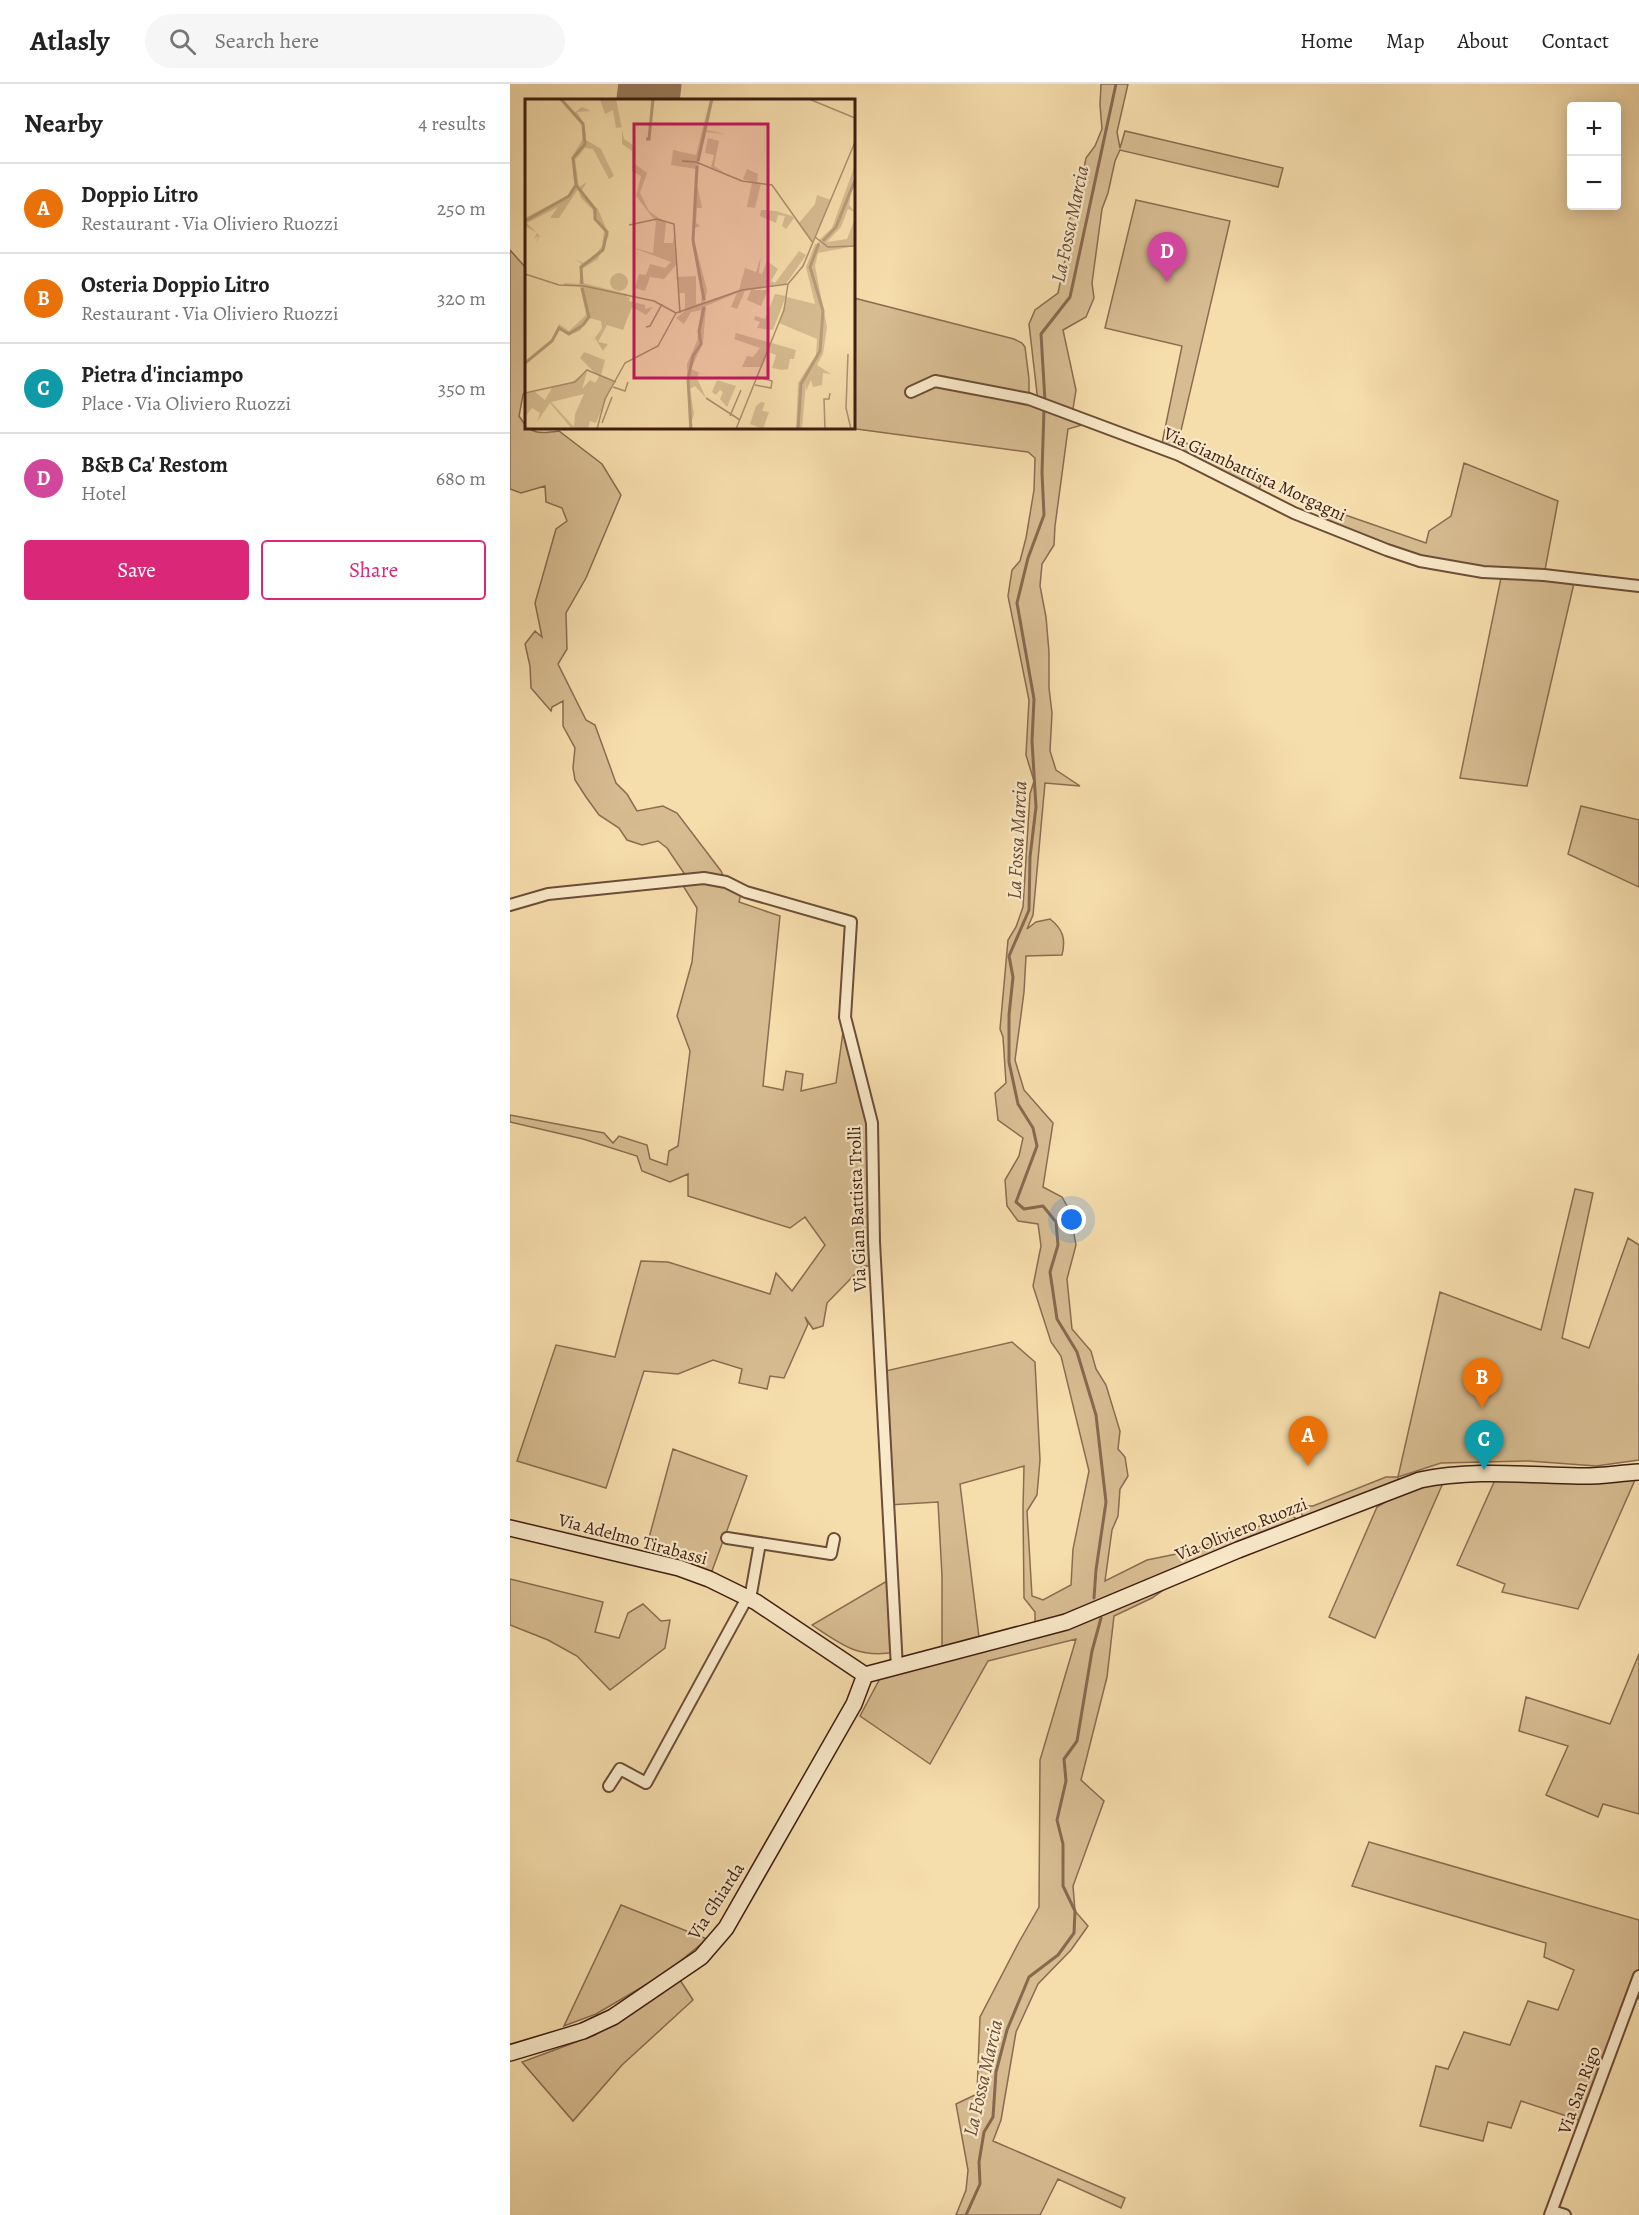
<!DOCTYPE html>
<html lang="en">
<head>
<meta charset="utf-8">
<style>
  :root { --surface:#fff; --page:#f6f6f6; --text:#222; --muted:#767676; --line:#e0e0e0; --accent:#db2777 }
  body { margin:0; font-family:Alegreya,serif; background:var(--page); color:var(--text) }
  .controls { position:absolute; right:18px; top:18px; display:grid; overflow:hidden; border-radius:6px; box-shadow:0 3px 15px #0003 }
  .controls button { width:54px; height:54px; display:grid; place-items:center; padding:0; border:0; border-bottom:2px solid var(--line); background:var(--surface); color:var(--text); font:30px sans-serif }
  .you { position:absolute; left:562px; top:1136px; width:21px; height:21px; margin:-15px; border:4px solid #fff; border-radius:50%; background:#1a73e8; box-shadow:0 0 0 9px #1a73e833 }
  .badge { display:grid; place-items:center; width:39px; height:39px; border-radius:50%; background:var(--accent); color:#fff; font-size:20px; font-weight:700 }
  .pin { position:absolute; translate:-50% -50px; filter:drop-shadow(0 2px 3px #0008) }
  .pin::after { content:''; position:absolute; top:32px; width:21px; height:18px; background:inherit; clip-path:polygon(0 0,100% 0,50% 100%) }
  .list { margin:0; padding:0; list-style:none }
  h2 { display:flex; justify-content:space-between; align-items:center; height:78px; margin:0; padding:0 24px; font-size:26px }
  h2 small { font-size:20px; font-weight:400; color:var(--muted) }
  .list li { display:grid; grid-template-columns:39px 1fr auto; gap:18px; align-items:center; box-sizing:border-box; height:90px; padding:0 24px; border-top:2px solid var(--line) }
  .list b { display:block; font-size:22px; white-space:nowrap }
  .list p { margin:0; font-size:20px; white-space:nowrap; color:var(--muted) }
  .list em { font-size:20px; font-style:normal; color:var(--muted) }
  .actions { display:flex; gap:12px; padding:18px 24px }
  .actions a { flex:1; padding:14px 0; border:2px solid var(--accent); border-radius:6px; text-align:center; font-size:21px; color:var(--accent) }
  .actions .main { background:var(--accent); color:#fff }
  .icon { flex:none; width:33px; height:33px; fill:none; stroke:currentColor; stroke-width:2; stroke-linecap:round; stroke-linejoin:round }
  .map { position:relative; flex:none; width:1129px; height:2131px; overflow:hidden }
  header { display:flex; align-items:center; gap:36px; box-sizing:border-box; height:84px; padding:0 30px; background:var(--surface); border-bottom:2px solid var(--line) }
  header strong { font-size:28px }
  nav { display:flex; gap:33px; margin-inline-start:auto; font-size:21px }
  .search { width:420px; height:54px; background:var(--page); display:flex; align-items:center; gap:15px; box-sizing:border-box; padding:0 21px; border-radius:33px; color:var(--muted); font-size:22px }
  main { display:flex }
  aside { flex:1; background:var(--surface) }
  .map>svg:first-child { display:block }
  .green { fill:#d7bc91; stroke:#8a6c50; stroke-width:1.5; fill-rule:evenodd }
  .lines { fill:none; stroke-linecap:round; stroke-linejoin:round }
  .stream { stroke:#87694e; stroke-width:3 }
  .runway { stroke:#9a7d5e; stroke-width:63 }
  .street-casing { stroke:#6c4d37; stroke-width:14 }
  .secondary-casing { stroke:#3e1d10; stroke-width:18 }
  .street { stroke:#f9e9c9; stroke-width:10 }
  .secondary { stroke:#f9e9c9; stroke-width:15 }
  .labels { text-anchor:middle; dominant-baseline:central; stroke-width:4.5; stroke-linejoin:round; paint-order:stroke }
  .street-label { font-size:18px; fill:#3e1d10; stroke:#f9e9c9 }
  .water-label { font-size:20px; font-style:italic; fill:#684934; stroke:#f9e9c9 }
  .inset-river { fill:none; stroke:#b79c77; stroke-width:3 }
  .inset-road { fill:none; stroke:#ac906e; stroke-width:1.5 }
  .view { fill:#c2185b; fill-opacity:0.15; stroke:#c2185b; stroke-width:3 }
  .inset-edge { fill:none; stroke:#3e1d10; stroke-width:3 }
</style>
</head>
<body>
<header>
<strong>Atlasly</strong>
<div class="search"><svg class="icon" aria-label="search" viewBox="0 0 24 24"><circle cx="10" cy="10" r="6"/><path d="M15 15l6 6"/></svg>Search here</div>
<nav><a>Home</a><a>Map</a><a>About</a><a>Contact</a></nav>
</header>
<main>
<aside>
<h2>Nearby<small>4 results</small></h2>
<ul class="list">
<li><span class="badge" style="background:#e8710a">A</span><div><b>Doppio Litro</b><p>Restaurant · Via Oliviero Ruozzi</p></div><em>250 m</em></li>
<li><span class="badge" style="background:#e8710a">B</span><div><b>Osteria Doppio Litro</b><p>Restaurant · Via Oliviero Ruozzi</p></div><em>320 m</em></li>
<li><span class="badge" style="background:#0f9aa8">C</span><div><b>Pietra d'inciampo</b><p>Place · Via Oliviero Ruozzi</p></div><em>350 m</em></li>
<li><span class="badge" style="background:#d1479c">D</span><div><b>B&amp;B Ca' Restom</b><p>Hotel</p></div><em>680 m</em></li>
</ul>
<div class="actions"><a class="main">Save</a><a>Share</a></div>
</aside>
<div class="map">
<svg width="1129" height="2131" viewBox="0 0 1129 2131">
  <rect width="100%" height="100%" fill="#f6ddac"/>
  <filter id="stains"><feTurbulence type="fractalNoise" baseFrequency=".00333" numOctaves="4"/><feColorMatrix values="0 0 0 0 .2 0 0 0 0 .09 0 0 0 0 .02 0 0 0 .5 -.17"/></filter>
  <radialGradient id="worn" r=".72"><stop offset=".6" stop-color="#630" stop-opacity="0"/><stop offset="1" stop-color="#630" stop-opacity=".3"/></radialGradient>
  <path class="green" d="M591,0H618L607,48L610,64L615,47L773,84L768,103L610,66L605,77L598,109L592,125L582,199L584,214L576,233L553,246L566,306L562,331L582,338L558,345L545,442L544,461L532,480L530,502L536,533L539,568V604L542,629L540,667L546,686L570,702L535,699L523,831L517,845L526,838L540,835C553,845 556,855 552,871L516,872L514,908L505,976L514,1006L543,1039L533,1103L552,1113L560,1127L566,1161L557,1195L562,1245L581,1267L586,1285L596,1301L610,1347L608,1365L615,1373L618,1392L610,1405L608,1432L602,1446L595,1497L637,1476L676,1468L781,1431L794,1440L790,1422H803L876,1393H888L930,1208L1031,1246L1065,1105L1083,1109L1052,1254L1079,1264L1118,1154L1129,1161V1376L1086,1382L1019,1377L931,1379L888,1393V1405L679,1488L642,1514L604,1532L597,1593L571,1696L594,1717L563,1802L565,1827L578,1842L561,1866L528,1900L506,1948L491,2036L483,2057L615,2114L611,2124L548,2095L530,2131H446L456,2106L458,2086L446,2020L467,2010L470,1933L509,1858L529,1823L530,1676L566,1555L478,1577L420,1680L350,1632L374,1587L432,1571V1492L428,1418L378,1421L371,1288L502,1258L525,1278L530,1376L527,1411L517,1427L522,1512L533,1516L561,1501L563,1465L579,1387L551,1272L541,1258L523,1202L531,1162L528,1140L508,1137L497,1122L495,1096L509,1072L513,1054L488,1036L485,1009L496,999L493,953L490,945L498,856L506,843L513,823L520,710L524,697L516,671L519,616L498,512L502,486L510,477L516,454L524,406L525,374L518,368L339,344H344V214L504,255L512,259L515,263L519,295V315L528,318L519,240L525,226L548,209L555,176L556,140L566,126L576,74L585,62L592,45L590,21ZM514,1382L513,1425L514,1514L525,1528V1546L470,1561L450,1400Z
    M626,116L720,137L669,355L751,400L747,411L651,364L672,262L595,244Z
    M0,166L16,184V305L13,311L9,332C21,351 29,350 49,347L92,380L111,411L76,494L56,529L57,565L48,580L76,636L85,641L106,699L117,710L127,727L153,722L167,729L211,787L216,798L232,806L229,818L270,832L253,1002L273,1006L276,987L293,990L291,1007L326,999L335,933L362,1039L366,1182H353L317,1219L313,1242L303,1245L295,1233L298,1240L274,1294L260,1292L257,1305L229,1299L232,1285L203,1276L168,1290L134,1287L96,1404L7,1377L46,1261L105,1273L131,1177L158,1178L260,1210L266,1189L282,1207L315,1161L295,1133L280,1144L178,1112V1090L160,1098L132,1087L127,1072L73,1055L0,1038V1031L94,1049L103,1059L109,1052L137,1061L140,1075L157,1081L159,1067L168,1062L180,967L167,932L182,878L187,824L170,797L178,795L157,764L148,757L132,761L117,756L109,744L89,731L76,713L65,696L63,684L65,664L53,642V617L42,623L41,627L21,604L20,582L15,560L25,547L32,553L25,519L46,445L57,437L52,424L36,418L35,402L11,409L0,405Z
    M954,379L1048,417L1034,491L1065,495L1017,702L950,694L992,489L937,483L812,440L818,425L916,459L919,447L941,432Z
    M1071,722L1129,736V803L1058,770Z
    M163,1365L237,1392L199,1495L133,1476Z
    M985,1396H1125L1068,1525L992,1508L995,1500L947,1481Z
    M933,1399L865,1554L819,1533L867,1423C888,1410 910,1402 933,1399Z
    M382,1494L386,1568C349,1575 332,1561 302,1541Z
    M0,1495L93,1518L85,1548L109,1554L118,1529L133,1520L151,1537L160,1536L155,1564L100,1606L67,1572L38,1556L0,1541Z
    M1129,1570V1730L1093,1720L1088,1733L1036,1711L1058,1662L1009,1647L1016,1613L1100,1640Z
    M859,1758L1129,1836V1915L1122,1912L1075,2038L1011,2017L1001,2044L978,2038L973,2057L910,2042L926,1982L938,1985L954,1948L1000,1961L1018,1917L1048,1926L1064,1886L1034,1873L1036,1859L842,1802Z
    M111,1821L197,1855L156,1889L86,1930L54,1942Z
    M170,1896L183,1916L112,1981L63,2037L12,1978L85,1951Z"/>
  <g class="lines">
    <path class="stream" d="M535,317L531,250L560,213L606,0
      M534,324L532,389L534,431L518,474L507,519L524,615L522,657L526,723L520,773L519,826L499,872L503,893L499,931V978L508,1020L523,1044L527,1062L506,1118L514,1125L533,1122L546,1138L548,1161L540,1188L547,1235L567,1268L586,1331L596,1418L586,1486L584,1514
      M456,2131L470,2100L469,2078L474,2048L483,2033L486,1988L497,1946L519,1893L548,1871L564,1849L565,1827L553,1802V1760L547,1736L556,1697L554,1675L567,1657L582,1567L591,1534"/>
    <path class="runway" d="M138,16L140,0"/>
    <defs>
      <path id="street" d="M401,308L425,297L519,315L669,371L784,429L877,466L910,477L973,488L1034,491L1129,502
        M0,821L38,810L194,794L216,798L236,808L341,838L335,933L362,1039L364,1158L387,1584
        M217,1454L321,1470L324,1455
        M240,1515L250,1459
        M99,1702L110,1685L136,1699L237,1514
        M1042,2127L1055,2131
        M1040,2131L1129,1892"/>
      <path id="secondary" d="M0,1444L169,1484L199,1495L246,1518L355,1591
        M355,1591L556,1538L728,1466L910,1396C963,1385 1015,1391 1068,1392C1088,1393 1109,1389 1129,1388
        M0,1969L73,1947L103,1933L191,1873L216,1844L344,1620L355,1591"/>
    </defs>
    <use href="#street" class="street-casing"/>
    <use href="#secondary" class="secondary-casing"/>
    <use href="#street" class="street"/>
    <use href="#secondary" class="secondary"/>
  </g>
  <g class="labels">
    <g class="street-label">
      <text transform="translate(745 390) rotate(25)">Via Giambattista Morgagni</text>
      <text transform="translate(347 1125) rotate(-92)">Via Gian Battista Trolli</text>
      <text transform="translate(731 1445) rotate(-22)">Via Oliviero Ruozzi</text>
      <text transform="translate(123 1455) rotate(15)">Via Adelmo Tirabassi</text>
      <text transform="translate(206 1817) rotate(-57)">Via Ghiarda</text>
      <text transform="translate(1069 2006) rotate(-70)">Via San Rigo</text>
    </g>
    <g class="water-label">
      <text transform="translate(560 140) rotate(-78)">La Fossa Marcia</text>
      <text transform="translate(507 756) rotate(-87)">La Fossa Marcia</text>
      <text transform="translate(473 1994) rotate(-77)">La Fossa Marcia</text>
    </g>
  </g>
  <g transform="translate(15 15)">
    <rect width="330" height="330" fill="#f6ddac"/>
    <path d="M34,0L49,14L57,8L66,12L52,13L59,25L61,41L76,50L89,77L84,80L68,50L60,49L50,61L54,88L62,83L55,94L73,110L84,136L73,160L57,170L58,184L102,195V199L105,196L104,202L120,206V210L128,208L121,216L107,208L98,231L82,226L73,243L83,245L78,252L70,239L77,229L76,222L64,219L55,232L44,236L35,228L29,235L34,225L44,232L61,216L55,187L40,186L39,184L54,185L57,165L50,160L58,164L67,160L77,147L79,132L69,120L68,111L56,99L53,90L34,119H25L33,108L2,124L15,137L11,144L14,136L9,140L12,134L0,127V119L42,97L50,86L47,58L57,41V26ZM75,0H91L99,40L111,48L110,65L122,74L115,94L124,112L141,124L139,144H148L149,136L151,166L139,180L125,178L120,192L110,189L114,175L121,176L125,165L140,169L146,163L106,148L128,154L131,123L111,97L116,77L107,72V52L97,45V28L91,29L88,11L80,15ZM185,0H190L186,4L181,31L201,35L181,33L175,55L172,85L177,109H172L171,124L175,127L170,129L169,141L182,191L180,203L214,191L220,169L231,173L236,157L234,174L237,175L242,162L253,170L246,182L250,184L274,152L281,156L261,185L220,192L212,210L206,208L212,194L181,207L178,244L166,270L182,277L174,274L172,279L181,299L170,287L165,290L169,315L164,330L162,265L172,242L176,211L166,213L159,225L151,219L160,212V194H154L153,178L171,177V205L176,204L178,190L167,145L171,70L146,66L148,51L171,56ZM183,39L194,42L189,67L198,73L186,68L189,56L180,54ZM330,66L324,106L330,113L323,110L316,128L302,143L322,140L330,119V147L293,154L290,167L302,228L298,255L292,266L306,275L298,274L297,286L288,288L286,281L281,292V283L277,330H271L273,284L291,256L292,240L254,224L262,198L290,205L281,168L290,145L297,146L293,142L307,129ZM222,70L233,75L232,83L236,84L230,109L222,108L227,83L206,76L218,80ZM292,96L306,101L287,143L269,119L261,130L257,127L260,117L253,116L251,124L235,117L236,111L251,112L267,117L274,124L290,105ZM85 183a9 9 0 1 1 18 0a9 9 0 1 1-18 0ZM226,191H243L236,207L222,201ZM250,195L261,197L248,231L232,229L235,223L229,221L230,217L240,220ZM211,234L271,251L269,260H265L263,270L257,271L247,269L251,256L243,253L237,268H217L222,257L228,258L235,249L209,240ZM59,253L80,261L76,277L89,282L71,324L65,322L63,330H47L25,304L12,323L15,314L7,309L0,318V294L10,293L20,301L28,287L45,284L62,273L57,290L65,281L70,284L74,278L55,259ZM59,295L50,315L49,328L26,303ZM192,281L211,287L202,308L195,300L198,293L195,291L191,296L187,293ZM236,303L240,304L237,312L244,313L238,330L225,325L231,307Z" fill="#d7bc91" fill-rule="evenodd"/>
    <path class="inset-river" d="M121,40H124L128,0M173,62L187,0M172,67L168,141L179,201M51,86L70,110V120L82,133L78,151L56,168L57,185M0,122L44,97L51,86L48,59L60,45L58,25L36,0M298,142L311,128L330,81M0,264L27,242L34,229L44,235L58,226L64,218L57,189M166,330L163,280L168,257L176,245L174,232L179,208M273,330L276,285L295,252L298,212L285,168L294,144"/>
    <path class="inset-road" d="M284,0L330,19M157,62L171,63L217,82L247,86L288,144M104,126L132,120L149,125L155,214M290,138L303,148L330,147M0,175L34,186L59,187L129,202L151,214M151,214L217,191L263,185L278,167L330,43M121,228L125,227L137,205M323,255L321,309L326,330M230,286L246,289L247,282L233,278M88,288L100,292L103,283M0,294L50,283L62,271L91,283M181,299L215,321M205,317L216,291M77,324L87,298M72,330L80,300L100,264L133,247L151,214M211,330L259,211L263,185M300,330L299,300H304L305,294"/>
    <path class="view" d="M109,25H243V279H109Z"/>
    <rect width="330" height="330" class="inset-edge"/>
  </g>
  <rect width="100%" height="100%" filter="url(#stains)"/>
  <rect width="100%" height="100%" fill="url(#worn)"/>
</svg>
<div class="controls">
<button>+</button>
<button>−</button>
</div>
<div class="you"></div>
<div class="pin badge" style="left:798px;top:1382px;background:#e8710a">A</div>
<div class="pin badge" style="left:972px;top:1324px;background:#e8710a">B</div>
<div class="pin badge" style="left:974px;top:1386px;background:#0f9aa8">C</div>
<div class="pin badge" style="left:657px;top:198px;background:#d1479c">D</div>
</div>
</main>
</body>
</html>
